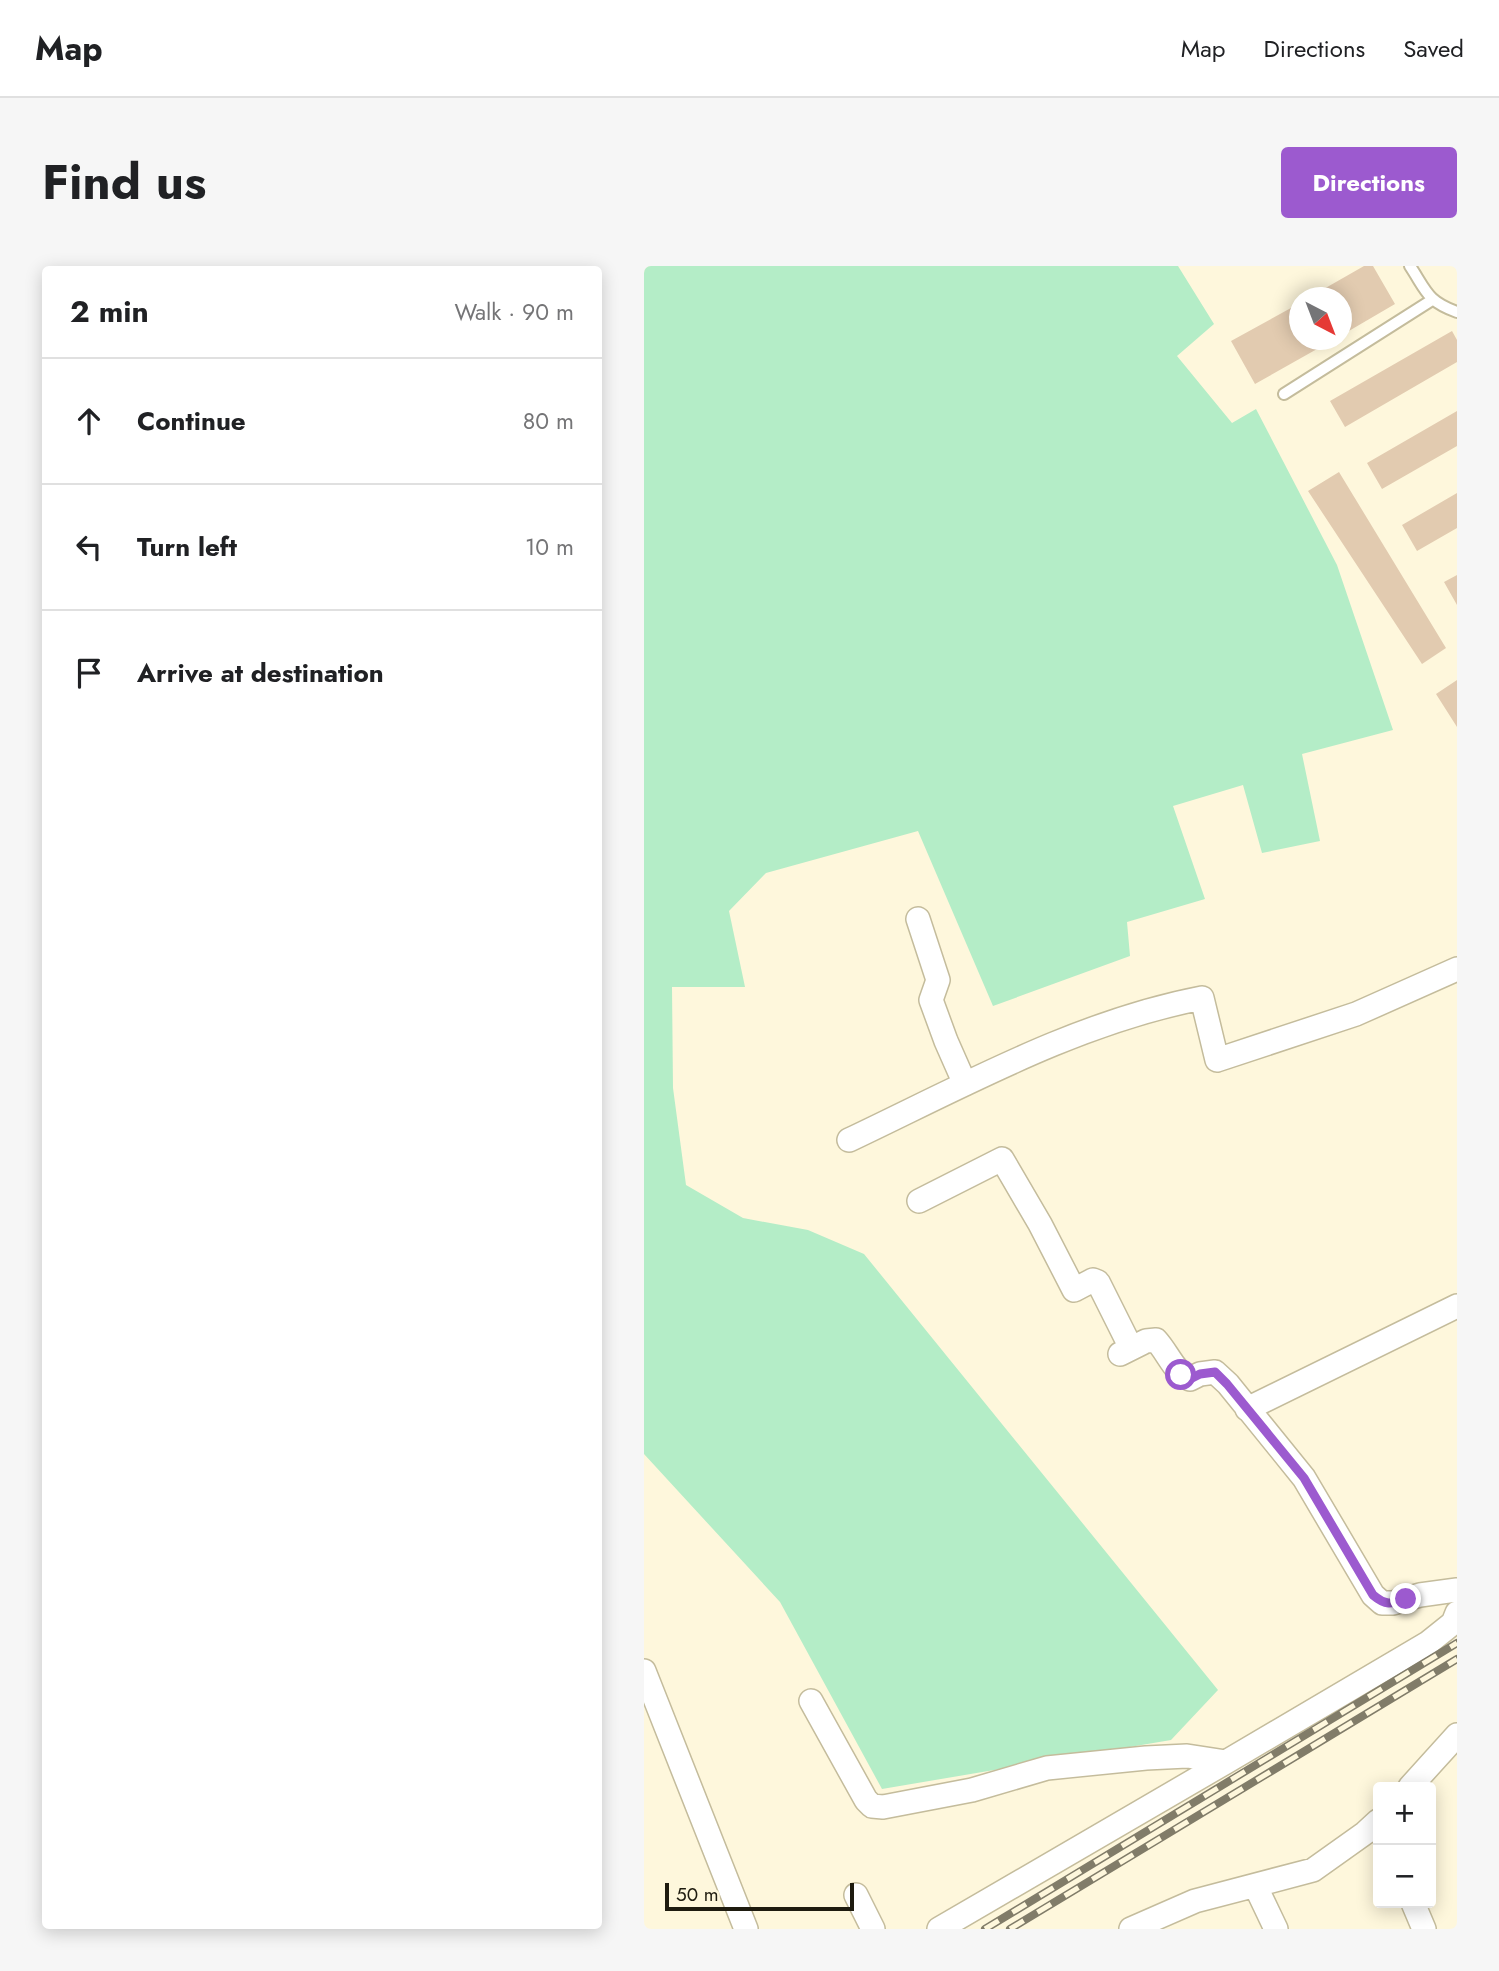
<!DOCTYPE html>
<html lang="en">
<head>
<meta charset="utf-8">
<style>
  :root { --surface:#fff; --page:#f6f6f6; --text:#202124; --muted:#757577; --line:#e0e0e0; --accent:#9c5acf }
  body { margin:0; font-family:Jost,sans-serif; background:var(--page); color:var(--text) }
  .controls { position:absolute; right:21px; bottom:21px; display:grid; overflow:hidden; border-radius:7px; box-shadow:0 4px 18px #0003 }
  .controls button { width:63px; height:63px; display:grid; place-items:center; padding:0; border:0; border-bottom:2px solid var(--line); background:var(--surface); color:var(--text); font:35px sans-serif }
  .compass { position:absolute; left:645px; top:21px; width:63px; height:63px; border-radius:50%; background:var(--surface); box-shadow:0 4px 18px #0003; rotate:138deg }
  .scale { position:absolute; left:21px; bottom:18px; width:189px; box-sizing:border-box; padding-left:7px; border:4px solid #1e1b0f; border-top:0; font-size:19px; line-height:24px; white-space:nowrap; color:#1e1b0f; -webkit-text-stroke:5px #fef7dc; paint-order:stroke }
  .stop { position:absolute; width:21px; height:21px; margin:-16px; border:5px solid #9c5acf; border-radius:50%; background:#fff }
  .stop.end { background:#9c5acf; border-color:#fff; box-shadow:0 2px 7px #0008 }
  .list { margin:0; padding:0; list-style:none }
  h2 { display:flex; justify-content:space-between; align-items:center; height:91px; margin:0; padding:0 28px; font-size:30px }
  h2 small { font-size:23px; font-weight:400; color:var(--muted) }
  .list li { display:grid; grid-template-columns:46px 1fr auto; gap:21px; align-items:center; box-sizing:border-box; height:126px; padding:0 28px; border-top:2px solid var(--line) }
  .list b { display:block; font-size:26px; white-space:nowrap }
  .list em { font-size:23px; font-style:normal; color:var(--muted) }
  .icon { flex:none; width:38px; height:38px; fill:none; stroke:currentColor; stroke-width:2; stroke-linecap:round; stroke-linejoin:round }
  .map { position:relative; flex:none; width:813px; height:1663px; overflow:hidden; border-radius:7px }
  header { display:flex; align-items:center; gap:42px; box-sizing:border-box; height:98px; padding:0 35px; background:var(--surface); border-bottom:2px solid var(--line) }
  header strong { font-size:33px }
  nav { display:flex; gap:38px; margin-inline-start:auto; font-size:24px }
  .intro { display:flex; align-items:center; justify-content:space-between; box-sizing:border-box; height:168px; padding:0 42px }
  h1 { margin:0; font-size:49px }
  .button { padding:18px 32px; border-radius:7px; background:var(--accent); color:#fff; font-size:24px; font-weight:700 }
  main { display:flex; gap:42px; padding:0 42px }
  aside { flex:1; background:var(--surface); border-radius:7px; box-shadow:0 4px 18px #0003 }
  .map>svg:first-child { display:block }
  .green { fill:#b4edc7 }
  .building { fill:#e2cbb0 }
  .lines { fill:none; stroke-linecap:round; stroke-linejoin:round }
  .service-casing { stroke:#c4bc9c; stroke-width:14 }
  .minor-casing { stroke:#c4bc9c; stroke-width:26 }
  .service { stroke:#fff; stroke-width:10 }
  .minor { stroke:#fff; stroke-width:23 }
  .rail-casing { stroke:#817c69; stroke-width:8 }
  .rail { stroke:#fef7dc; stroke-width:5; stroke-dasharray:16; stroke-linecap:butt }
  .route { stroke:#9c5acf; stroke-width:9 }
</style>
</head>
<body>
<header>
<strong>Map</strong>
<nav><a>Map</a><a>Directions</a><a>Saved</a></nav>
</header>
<div class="intro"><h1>Find us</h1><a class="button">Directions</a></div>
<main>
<aside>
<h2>2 min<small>Walk · 90 m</small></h2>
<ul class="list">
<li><svg class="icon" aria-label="ahead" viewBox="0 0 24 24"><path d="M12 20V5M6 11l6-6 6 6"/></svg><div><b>Continue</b></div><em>80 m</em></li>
<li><svg class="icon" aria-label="left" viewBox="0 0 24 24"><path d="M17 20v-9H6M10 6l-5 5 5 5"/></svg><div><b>Turn left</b></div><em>10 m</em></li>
<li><svg class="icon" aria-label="arrive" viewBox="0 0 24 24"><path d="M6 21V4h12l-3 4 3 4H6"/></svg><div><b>Arrive at destination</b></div></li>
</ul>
</aside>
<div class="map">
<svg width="813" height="1663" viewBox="0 0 813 1663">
  <rect width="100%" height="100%" fill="#fef7dc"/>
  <path class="green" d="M0,0H534L570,58L533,90L588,157L612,143L693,299L749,464L658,488L676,575L618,587L599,519L529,540L561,633L483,656L486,690L349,740L274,565L122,607L85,645L101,721H28L29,822L42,919L99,952L164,964L220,988L574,1424L527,1474L238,1523L136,1336L0,1188Z"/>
  <path class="building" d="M720,0H729L751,38L698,69V32H664Z
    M656,37V74H689L611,118L587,75Z
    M808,65L813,74V96L701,161L686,135Z
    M813,145V180L738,223L723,197Z
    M695,206L802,382L778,398L664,225Z
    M813,227V262L773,285L758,259Z
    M813,309V339L800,316Z
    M813,414V461L792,428Z"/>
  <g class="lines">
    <defs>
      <path id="service" d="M766,0C783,26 783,35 813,46
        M640,128L788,34"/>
      <path id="minor" d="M274,653L294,714L287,734L302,775L321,818
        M205,874C319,820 433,756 558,732L573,794L712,748L813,703
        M275,935L358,893L396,958L430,1024L449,1014L454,1016L487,1082
        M476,1088L502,1075L512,1074C524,1087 530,1106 546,1113L556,1108L571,1106L584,1118L660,1212L729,1329L738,1337H749L776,1329L813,1324
        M603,1143L813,1040
        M0,1405L102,1663
        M167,1435L222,1534L228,1540L239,1541L328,1524L403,1502L502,1492L543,1490L582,1496
        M766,1521L813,1469
        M612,1621L632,1663
        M212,1629L229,1663
        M769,1637L780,1663
        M295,1663L582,1496L784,1377L809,1357L813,1347
        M487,1663L551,1635L669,1604L721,1567L734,1555"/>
    </defs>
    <use href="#service" class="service-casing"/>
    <use href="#minor" class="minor-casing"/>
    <use href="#service" class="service"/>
    <use href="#minor" class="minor"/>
    <defs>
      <path id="rail" d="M341,1663L813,1377
        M366,1663L813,1393"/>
    </defs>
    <use href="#rail" class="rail-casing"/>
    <use href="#rail" class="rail"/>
  </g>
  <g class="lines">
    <path class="route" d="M537,1109L546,1113L556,1108L571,1106L583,1118L660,1212L729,1329C742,1340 747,1338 762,1333"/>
  </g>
</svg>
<div class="controls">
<button>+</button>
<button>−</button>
</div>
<svg class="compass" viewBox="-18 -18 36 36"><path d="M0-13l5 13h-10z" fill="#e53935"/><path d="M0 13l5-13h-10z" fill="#757577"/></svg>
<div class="scale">50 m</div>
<div class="stop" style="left:537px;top:1109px"></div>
<div class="stop end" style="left:762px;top:1333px"></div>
</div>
</main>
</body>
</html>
